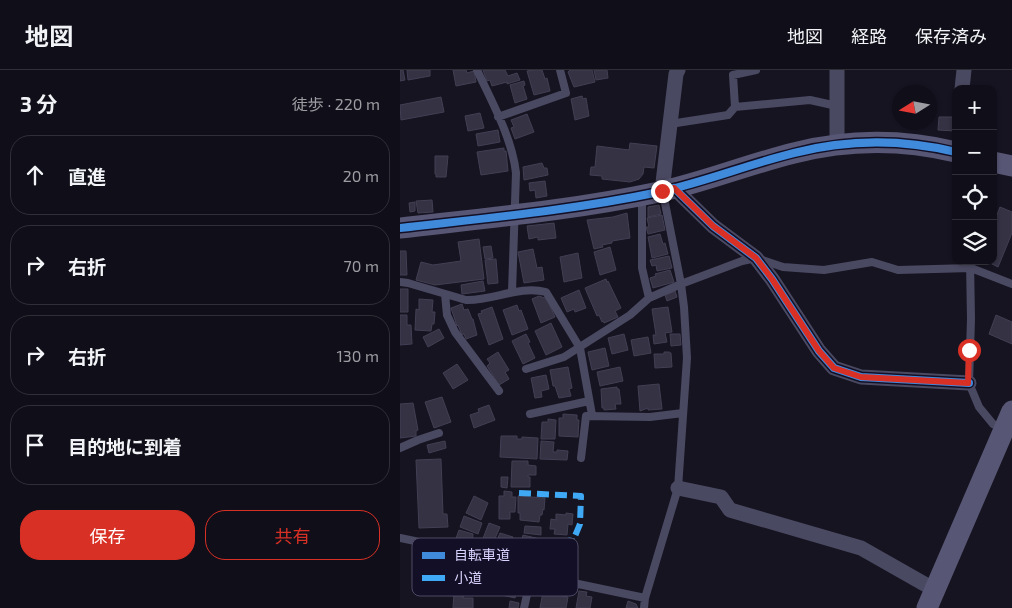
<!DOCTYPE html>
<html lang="ja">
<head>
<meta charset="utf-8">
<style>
  :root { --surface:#100f19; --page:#191822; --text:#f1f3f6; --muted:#9c9ca2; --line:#302f38; --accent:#d93025 }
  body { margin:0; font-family:"Exo 2","Noto Sans JP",sans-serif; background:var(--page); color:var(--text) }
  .controls { position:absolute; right:15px; top:15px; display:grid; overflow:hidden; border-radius:10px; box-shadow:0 1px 4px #0004 }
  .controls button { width:45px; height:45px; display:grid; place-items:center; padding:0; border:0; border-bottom:1px solid var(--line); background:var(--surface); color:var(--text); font:25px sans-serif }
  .compass { position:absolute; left:492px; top:15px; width:45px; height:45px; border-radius:50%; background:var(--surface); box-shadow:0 1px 4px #0004; rotate:259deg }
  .stop { position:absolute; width:15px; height:15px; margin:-11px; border:4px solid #d93025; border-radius:50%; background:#fff }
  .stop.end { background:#d93025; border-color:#fff; box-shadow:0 1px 5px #0008 }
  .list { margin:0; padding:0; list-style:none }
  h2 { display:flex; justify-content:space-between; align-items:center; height:65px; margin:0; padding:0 20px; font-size:21px }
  h2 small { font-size:16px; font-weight:400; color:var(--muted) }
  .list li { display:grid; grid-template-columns:32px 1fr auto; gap:15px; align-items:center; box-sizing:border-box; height:80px; margin:0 10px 10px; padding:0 10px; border:1px solid var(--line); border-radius:20px }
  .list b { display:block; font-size:19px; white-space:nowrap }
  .list em { font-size:16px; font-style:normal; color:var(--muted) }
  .actions { display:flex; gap:10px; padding:15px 20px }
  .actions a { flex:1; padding:11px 0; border:1px solid var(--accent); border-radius:20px; text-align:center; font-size:18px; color:var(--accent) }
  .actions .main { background:var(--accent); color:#fff }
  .icon { flex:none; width:28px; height:28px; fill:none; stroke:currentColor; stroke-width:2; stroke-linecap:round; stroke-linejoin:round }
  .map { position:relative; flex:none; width:612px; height:538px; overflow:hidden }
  header { display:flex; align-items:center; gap:30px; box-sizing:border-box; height:70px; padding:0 25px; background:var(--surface); border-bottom:1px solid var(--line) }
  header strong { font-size:24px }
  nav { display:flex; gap:28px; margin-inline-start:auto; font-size:18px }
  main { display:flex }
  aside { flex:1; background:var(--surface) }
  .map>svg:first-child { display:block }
  .building { fill:#343243; stroke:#433f54 }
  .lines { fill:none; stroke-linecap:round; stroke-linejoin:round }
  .lane { stroke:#4a4962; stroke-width:8 }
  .street { stroke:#4a4962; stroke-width:15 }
  .secondary { stroke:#575674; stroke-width:21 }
  .quiet { stroke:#3fa9f5; stroke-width:6; stroke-dasharray:12 6; stroke-linecap:butt }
  .cycleway-casing { stroke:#130f26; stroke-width:11 }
  .cycleway { stroke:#408adc; stroke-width:8 }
  .route { stroke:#d93025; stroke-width:6 }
  .key { fill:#130f26; stroke:#4e4a67; stroke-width:1 }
  .key-label { font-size:14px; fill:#d9d4ff }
</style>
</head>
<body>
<header>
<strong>地図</strong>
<nav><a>地図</a><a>経路</a><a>保存済み</a></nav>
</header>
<main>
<aside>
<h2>3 分<small>徒歩 · 220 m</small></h2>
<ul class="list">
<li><svg class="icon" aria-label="ahead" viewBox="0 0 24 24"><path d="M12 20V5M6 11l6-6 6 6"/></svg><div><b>直進</b></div><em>20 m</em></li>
<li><svg class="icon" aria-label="right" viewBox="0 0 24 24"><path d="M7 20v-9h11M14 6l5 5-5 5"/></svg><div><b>右折</b></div><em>70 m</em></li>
<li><svg class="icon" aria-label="right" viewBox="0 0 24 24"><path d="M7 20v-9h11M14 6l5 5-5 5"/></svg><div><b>右折</b></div><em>130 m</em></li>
<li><svg class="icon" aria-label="arrive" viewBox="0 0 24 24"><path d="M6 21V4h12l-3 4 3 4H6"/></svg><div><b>目的地に到着</b></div></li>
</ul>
<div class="actions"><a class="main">保存</a><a>共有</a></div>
</aside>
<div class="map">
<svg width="612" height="538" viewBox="0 0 612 538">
  <rect width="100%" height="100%" fill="#161421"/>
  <path class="building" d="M0,0H3L5,10L0,11Z
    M7,0H30V6L8,10Z
    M53,0H66L67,3L74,1L76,12L56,16Z
    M83,0H105L108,6L117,3L120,10L107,14V12L92,16L90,10L87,11Z
    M132,0H142L145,9L147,8L150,21L134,25L127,1Z
    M170,0H192L195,12L174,17L168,2Z
    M194,0H207L208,8L196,10Z
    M124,11L125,15L123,16L127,29L115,33L110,15Z
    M182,26L183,29L186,28L189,46L175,50L171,29Z
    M41,27L44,42L1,50L0,35Z
    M80,43L84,58L68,61L65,46Z
    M127,44L134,62L115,69L111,58L114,57L111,50Z
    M539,47H555V61L538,60Z
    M98,60L100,72L78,76L76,64Z
    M230,73L257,76L254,98L244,97L243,104L239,109L230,112L202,109V106L190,105L191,97H195L197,76L229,80Z
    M104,78V81H106L108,101L81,105L77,82Z
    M35,86H48L46,107H36V104H35Z
    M142,93L144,98H147L148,105L124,110L123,97Z
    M145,111L147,126L136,128L135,120L130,121L129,113Z
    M32,130L33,142L18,143L16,131Z
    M15,132V141L10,142L9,133Z
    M259,135L261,144L248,147V137Z
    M600,137L612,142V163L598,197L586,191H593V155Z
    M227,143L230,168L212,171V173L202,175L203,177L194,179L187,150L213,147Z
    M262,145L265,160L248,164L246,157H249L247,148Z
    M154,153L156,168L138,170V167L129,169L127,156Z
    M260,164L263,174L265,173L268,184L252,188L248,167Z
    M79,169L84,209L35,215L16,210L21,192L33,195L61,191L58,172Z
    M91,176L93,188L85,189L83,177Z
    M210,177L216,200L200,205L194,182Z
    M133,179L137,198L142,197L144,210L124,213L118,182Z
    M0,181H6L7,205H0Z
    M178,183L182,208L164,212L160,187Z
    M269,186L272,198L257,201L256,195L252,196L250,190Z
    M96,189L98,213L88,214L85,190Z
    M270,200L274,212L253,218L250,208L256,206L255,204Z
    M206,209L207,212L208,211L221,238L215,241L218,247L204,253L203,251L202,252L199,245L197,246L185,218Z
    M83,211L85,221L62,224L61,215Z
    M0,219H8V242H0Z
    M179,220L186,238L175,242L174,239L167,242L161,228Z
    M275,221L277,227L267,231L265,225Z
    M139,226L147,229L155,247L141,253L132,229Z
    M19,229L33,230L32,242H35L34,254H32L31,261L15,260L16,239L19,240Z
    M62,234L64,240L68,239L72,249H73L77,265L66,269L64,264L62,265L58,255L57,256L51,238Z
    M117,235L119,241L121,240L128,259L112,265L103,240Z
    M92,237L103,269L89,275L78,244L82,243L81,241Z
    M268,237L272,262L265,263L267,272L254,274L253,265H256L252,239Z
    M0,245H7V255H11L12,274L0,275Z
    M596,245L612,252V274L589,264Z
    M151,253L162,277L146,285L135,261Z
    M39,259L44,268L28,277L23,267Z
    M126,264L130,272L128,273L135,288L123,294L112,271Z
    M224,264L228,280L212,284L208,268Z
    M270,264H280L281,275L271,276Z
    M248,267L251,283L234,286L231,270Z
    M205,278L209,296L192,300L188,282Z
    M98,282L109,300L105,302L109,309L99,315L87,296L90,293L87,289Z
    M264,282H269L271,283L272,297L255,298L254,284H264Z
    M57,294L68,310L53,319L43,303Z
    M168,297L172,318L169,319L171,326L159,328L155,316H153L150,300Z
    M220,297L223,311L200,316L197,302Z
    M146,305L149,319L141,321L142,327L135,328L131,308Z
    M259,314L262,339L248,340V338L240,341L238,316Z
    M217,317V319H219L221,334H215L216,339L204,340V338H202L201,319Z
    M42,327L51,352L34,358L25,332Z
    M13,333L18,360L16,361V366L0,368V334Z
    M89,335L95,350L74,358L70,345L79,342L78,339Z
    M163,344L177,345V350H179L178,367L159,366V348H163Z
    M148,349L156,350L155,369H141L142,352H148Z
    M101,366H117V369H122V367L138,368L137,389L100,387Z
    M45,371L46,378L29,383L27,375Z
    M141,371L154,372L153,382H157V380L168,381L167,390L140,389Z
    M41,389L43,444H47L48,457L19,458L16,390Z
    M112,391H128V395L136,396V405H128V407H130V417H111Z
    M101,407H108L107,418L101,417Z
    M104,421L112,422V427H116L115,442H110V449H99V426H104Z
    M74,426L88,433L81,450L66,443Z
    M118,426L145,428L144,440L143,439L142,445H140L139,452L120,450V443H118Z
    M166,443L173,444L172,455L168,454L167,465L154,464L155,459H150L151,449L156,450V444L166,445Z
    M64,446L82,453L78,464L60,457Z
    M89,453L100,457L90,480L80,476Z
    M125,456L141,457V465L124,463Z
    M59,460L73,464L72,476L55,471Z
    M100,463L113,467L107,487L92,482Z
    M123,465L140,469L136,485L119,481Z
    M101,504L119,510L115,528L97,524Z
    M179,521L187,522L186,526L192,527L190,538H176Z
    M143,522L168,527L166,538H140Z
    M54,523L64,524L63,528H73V538H53Z
    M110,531L119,533L118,538H109Z
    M228,531L236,534L238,538H226Z"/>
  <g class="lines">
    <path class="lane" d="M77,0C92,32 112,68 116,103L112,222
      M335,37L333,5L356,0
      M98,47L166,23L160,0
      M270,54L328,45L335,37L410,30L437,36
      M242,128V198L249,228
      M570,191L571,249L569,313L579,337L593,354L602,358
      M0,212L8,213L66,230C93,231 119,215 146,222L180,278L192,345
      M45,224L47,245L55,262L99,321
      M126,299L164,287L230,245L249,228L281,214L342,191L356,188L383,197L424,200L472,192L498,200L571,198L612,214
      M130,344L189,331
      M0,378L18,370L39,363
      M181,388L186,346L250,347L283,343
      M0,468L39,476L87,491L164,511L245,528
      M124,538L132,502
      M244,538L245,528L278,418L287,288L284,237L281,214L263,123"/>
    <path class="street" d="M437,0V74
      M562,19L564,0
      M274,118L313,156L356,188L372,209L419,281L434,298L461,307L569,313
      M262,121L276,4L278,0
      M278,418L321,427L330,440L461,478L535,520"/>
    <path class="secondary" d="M593,92L612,96
      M0,158C87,148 174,140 259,122C305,112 349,94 394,83C448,69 502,69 556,82
      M527,538L612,341"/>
    <path class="quiet" d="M119,423L181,426L180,454L175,466H172L164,511"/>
    <defs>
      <path id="cycleway" d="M274,118L313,156L356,188L372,209L419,281L434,298L461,307L569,313
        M0,158C87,148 174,140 259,122C305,112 349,94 394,83C448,69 502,69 556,82"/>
    </defs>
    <use href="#cycleway" class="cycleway-casing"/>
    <use href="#cycleway" class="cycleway"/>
  </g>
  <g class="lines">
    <path class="route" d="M262,121L274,118L313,156L356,188L372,209L419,281L434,298L461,307L568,313L569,280"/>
  </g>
  <rect x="12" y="468" width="166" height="58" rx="8" class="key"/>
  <rect x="22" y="482" width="23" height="7" fill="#408adc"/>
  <rect x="22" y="505" width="23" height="6" fill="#3fa9f5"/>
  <g class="key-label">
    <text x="54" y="490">自転車道</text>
    <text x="54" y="513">小道</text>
  </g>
</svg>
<div class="controls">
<button>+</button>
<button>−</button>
<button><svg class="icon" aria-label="locate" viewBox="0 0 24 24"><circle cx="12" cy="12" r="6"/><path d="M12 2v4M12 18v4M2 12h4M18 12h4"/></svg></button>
<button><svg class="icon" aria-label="layers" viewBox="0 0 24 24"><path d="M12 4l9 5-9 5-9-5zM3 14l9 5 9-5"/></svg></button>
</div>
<svg class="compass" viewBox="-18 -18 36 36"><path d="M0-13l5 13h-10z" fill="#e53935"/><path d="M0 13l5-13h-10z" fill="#9c9ca2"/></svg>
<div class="stop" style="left:569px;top:280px"></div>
<div class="stop end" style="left:262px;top:121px"></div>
</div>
</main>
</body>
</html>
